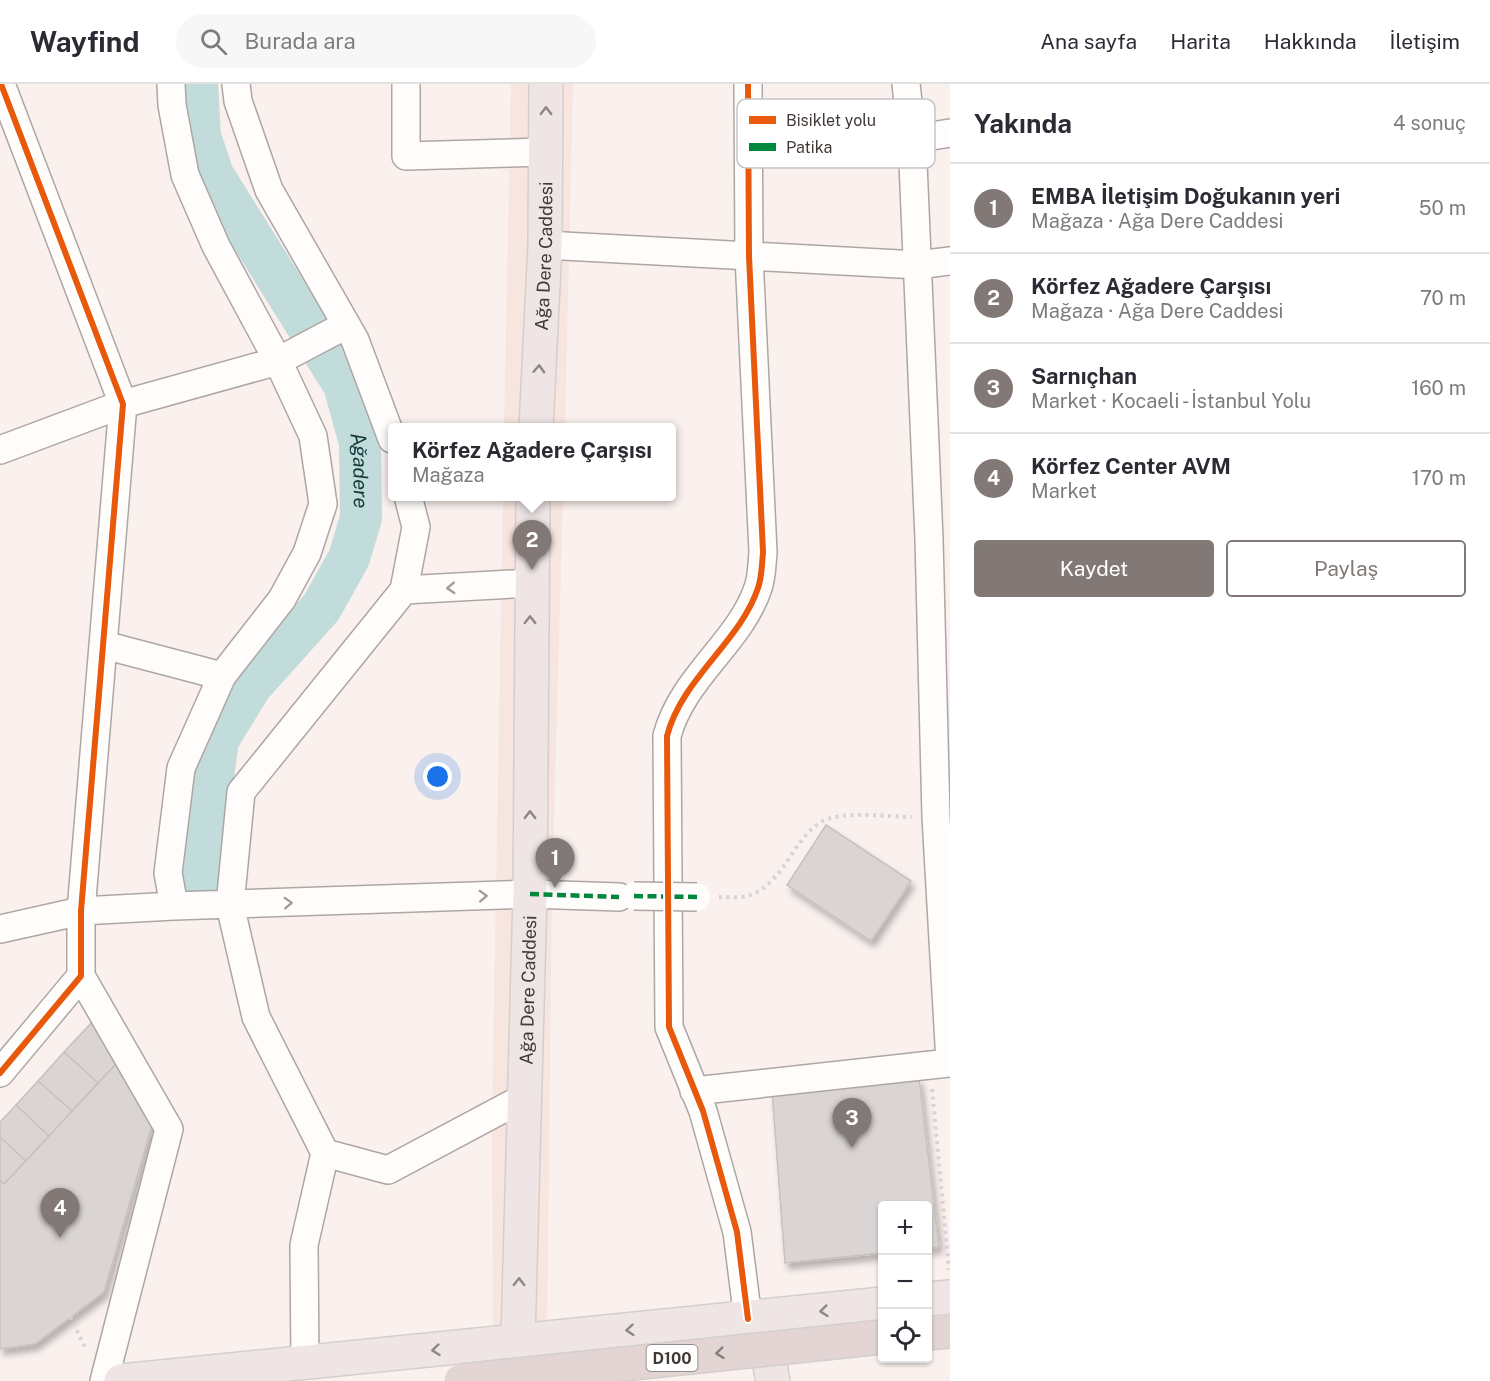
<!DOCTYPE html>
<html lang="tr">
<head>
<meta charset="utf-8">
<style>
  :root { --surface:#fff; --page:#f7f7f7; --text:#2b2b33; --muted:#7c7c81; --line:#e1e1e2; --accent:#827976 }
  body { margin:0; font-family:"Public Sans",sans-serif; background:var(--page); color:var(--text) }
  .controls { position:absolute; right:18px; bottom:18px; display:grid; overflow:hidden; border-radius:6px; box-shadow:0 2px 4px #0004 }
  .controls button { width:54px; height:54px; display:grid; place-items:center; padding:0; border:0; border-bottom:2px solid var(--line); background:var(--surface); color:var(--text); font:30px sans-serif }
  .you { position:absolute; left:438px; top:693px; width:21px; height:21px; margin:-15px; border:4px solid #fff; border-radius:50%; background:#1a73e8; box-shadow:0 0 0 9px #1a73e833 }
  .badge { display:grid; place-items:center; width:39px; height:39px; border-radius:50%; background:var(--accent); color:#fff; font-size:20px; font-weight:700 }
  .pin { position:absolute; translate:-50% -50px; filter:drop-shadow(0 2px 3px #0008) }
  .pin::after { content:''; position:absolute; top:32px; width:21px; height:18px; background:inherit; clip-path:polygon(0 0,100% 0,50% 100%) }
  .popup { position:absolute; left:388px; top:339px; width:288px; height:78px; box-sizing:border-box; display:grid; place-content:center; border-radius:6px; background:var(--surface); filter:drop-shadow(0 2px 4px #0005); font-size:20px; white-space:nowrap; color:var(--muted) }
  .popup b { font-size:22px; color:var(--text) }
  .popup::after { content:''; position:absolute; left:50%; top:100%; margin-left:-12px; border:12px solid transparent; border-top-color:var(--surface) }
  .list { margin:0; padding:0; list-style:none }
  h2 { display:flex; justify-content:space-between; align-items:center; height:78px; margin:0; padding:0 24px; font-size:26px }
  h2 small { font-size:20px; font-weight:400; color:var(--muted) }
  .list li { display:grid; grid-template-columns:39px 1fr auto; gap:18px; align-items:center; box-sizing:border-box; height:90px; padding:0 24px; border-top:2px solid var(--line) }
  .list b { display:block; font-size:22px; white-space:nowrap }
  .list p { margin:0; font-size:20px; white-space:nowrap; color:var(--muted) }
  .list em { font-size:20px; font-style:normal; color:var(--muted) }
  .actions { display:flex; gap:12px; padding:18px 24px }
  .actions a { flex:1; padding:14px 0; border:2px solid var(--accent); border-radius:6px; text-align:center; font-size:21px; color:var(--accent) }
  .actions .main { background:var(--accent); color:#fff }
  .icon { flex:none; width:33px; height:33px; fill:none; stroke:currentColor; stroke-width:2; stroke-linecap:round; stroke-linejoin:round }
  .map { position:relative; flex:none; width:950px; height:1297px; overflow:hidden }
  header { display:flex; align-items:center; gap:36px; box-sizing:border-box; height:84px; padding:0 30px; background:var(--surface); border-bottom:2px solid var(--line) }
  header strong { font-size:28px }
  nav { display:flex; gap:33px; margin-inline-start:auto; font-size:21px }
  .search { width:420px; height:54px; background:var(--page); display:flex; align-items:center; gap:15px; box-sizing:border-box; padding:0 21px; border-radius:33px; color:var(--muted); font-size:22px }
  main { display:flex }
  aside { flex:1; background:var(--surface) }
  .map>svg:first-child { display:block }
  .commercial { fill:#f7e5df }
  .lines { fill:none; stroke-linecap:round; stroke-linejoin:round }
  .river { stroke:#c2dcdb; stroke-width:42 }
  .building { fill:#dbd4d4; stroke:#c7c0bf; stroke-width:1.5; filter:url(#shadow) }
  .minor-casing { stroke:#aea6a3; stroke-width:30 }
  .major-casing { stroke:#d4cfcd; stroke-width:36 }
  .highway-casing { stroke:#d4cfcd; stroke-width:36 }
  .path { stroke:#d6d3d2; stroke-width:4; stroke-dasharray:3 4.5; stroke-linecap:butt }
  .minor { stroke:#fefdfc; stroke-width:27 }
  .major { stroke:#eee5e4; stroke-width:33 }
  .highway { stroke:#e2d5d4; stroke-width:33 }
  .minor-bridge-casing { stroke:#aea6a3; stroke-width:30; stroke-linecap:butt }
  .highway-bridge-casing { stroke:#d4cfcd; stroke-width:36; stroke-linecap:butt }
  .minor-bridge { stroke:#fefdfc; stroke-width:27 }
  .highway-bridge { stroke:#e2d5d4; stroke-width:33 }
  .quiet { stroke:#00873e; stroke-width:4.5; stroke-dasharray:9 4.5; stroke-linecap:butt }
  .cycleway-casing { stroke:#fff; stroke-width:10 }
  .cycleway { stroke:#e8590c; stroke-width:6 }
  .oneway { stroke:#8f8684 }
  .oneway2 { stroke:#a09b99 }
  .oneway3 { stroke:#897f7d }
  .labels { text-anchor:middle; dominant-baseline:central; stroke-width:4.5; stroke-linejoin:round; paint-order:stroke }
  .shield { fill:#fff; stroke:#7a7472; stroke-width:1.5 }
  .shield-label { font-size:16px; font-weight:bold; fill:#413936 }
  .street-label { font-size:18px; fill:#413936; stroke:#fff }
  .water-label { font-size:20px; font-style:italic; fill:#123a3a; stroke:#fff }
  .key { fill:#fff; stroke:#c6c4c3; stroke-width:1.5 }
  .key-label { font-size:16px; fill:#413936 }
</style>
</head>
<body>
<header>
<strong>Wayfind</strong>
<div class="search"><svg class="icon" aria-label="search" viewBox="0 0 24 24"><circle cx="10" cy="10" r="6"/><path d="M15 15l6 6"/></svg>Burada ara</div>
<nav><a>Ana sayfa</a><a>Harita</a><a>Hakkında</a><a>İletişim</a></nav>
</header>
<main>
<div class="map">
<svg width="950" height="1297" viewBox="0 0 950 1297">
  <defs>
    <filter id="shadow"><feDropShadow dx="3.5" dy="6" stdDeviation="3" flood-color="#0004"/></filter>
  </defs>
  <rect width="100%" height="100%" fill="#faf1ee"/>
  <path class="commercial" d="M511,0H573L565,343L504,344Z
    M503,413H563L552,810L547,1254L493,1259L492,1030Z"/>
  <g class="lines">
    <path class="river" id="s1" d="M197,0L200,52L213,91L344,301L360,359L361,434L349,474L321,524L251,602L218,656L198,802"/>
  </g>
  <path class="building" d="M826,741L911,797L871,857L787,801Z
    M94,936L119,977L98,999L64,968Z
    M64,968L98,999L72,1027L38,997Z
    M119,977L152,1041L104,1208L35,1260L0,1265V1096L4,1100Z
    M919,994L939,1163L928,1165V1122H882V1169L785,1179L772,1007Z
    M38,997L72,1027L49,1052L16,1021Z
    M16,1021L49,1052L26,1077L0,1053V1038Z
    M0,1053L26,1077L4,1100L0,1096Z"/>
  <g class="lines">
    <defs>
      <path id="minor" d="M171,0L172,21L185,91L216,162L278,277L313,352L323,420L307,469L282,515L222,592L181,684L168,789L174,822
        M236,0L238,17L269,106L355,256L392,355
        M406,0V72L546,68
        M906,0L912,55L929,455L936,733L950,978
        M912,55L950,49
        M545,161L918,181L950,177
        M0,366L123,320L278,277L346,241
        M408,412L416,443L404,506L241,708L230,821L256,933L325,1069L388,1086L523,1014
        M404,506L530,499
        M104,561L222,592
        M0,845L81,827L174,822L530,810L619,813
        M81,892L169,1045L104,1297
        M0,989L81,892V827L123,320L1,0
        M694,1007L949,979
        M748,1235L737,1148L703,1027L669,943L667,652C682,594 740,558 758,504C762,493 762,479 763,468L749,172L748,0
        M305,1280L304,1161L325,1069"/>
      <g id="major">
        <path id="s2" d="M536,344L545,161L546,0"/>
        <path d="M928,1215L950,1213"/>
        <path id="s3" d="M518,1257L530,810L533,412"/>
        <path d="M121,1297L882,1220"/>
        <path d="M773,1297L765,1256L775,1240"/>
      </g>
      <path id="highway" d="M928,1249L950,1247"/>
    </defs>
    <use href="#minor" class="minor-casing"/>
    <use href="#major" class="major-casing"/>
    <use href="#highway" class="highway-casing"/>
    <path class="path" d="M719,813C728,813 739,814 747,812C783,802 791,757 821,738C840,726 890,733 912,733
      M932,1005L949,1186
      M70,1233L86,1265"/>
    <use href="#minor" class="minor"/>
    <use href="#major" class="major"/>
    <use href="#highway" class="highway"/>
    <defs>
      <path id="minor-bridge" d="M634,812L697,813"/>
      <path id="highway-bridge" d="M461,1297L882,1253"/>
    </defs>
    <use href="#minor-bridge" class="minor-bridge-casing"/>
    <use href="#highway-bridge" class="highway-bridge-casing"/>
    <use href="#minor-bridge" class="minor-bridge"/>
    <use href="#highway-bridge" class="highway-bridge"/>
    <path class="quiet" d="M530,810L619,813
      M634,812L697,813"/>
    <defs>
      <path id="cycleway" d="M0,989L81,892V827L123,320L1,0
        M748,1235L737,1148L703,1027L669,943L667,652C682,594 740,558 758,504C762,493 762,479 763,468L749,172L748,0"/>
    </defs>
    <use href="#cycleway" class="cycleway-casing"/>
    <use href="#cycleway" class="cycleway"/>
  </g>
  <defs><path id="oneway-chevron" d="M-2-3.5L2.5 0L-2 3.5" fill="none" stroke-width="1.6" stroke-linecap="round" stroke-linejoin="round" transform="scale(1.5)"/></defs>
  <g class="oneway">
    <use href="#oneway-chevron" transform="translate(546 27) rotate(-90)"/>
    <use href="#oneway-chevron" transform="translate(539 285) rotate(-87)"/>
    <use href="#oneway-chevron" transform="translate(530 536) rotate(-90)"/>
    <use href="#oneway-chevron" transform="translate(530 731) rotate(-90)"/>
    <use href="#oneway-chevron" transform="translate(519 1198) rotate(-89)"/>
    <use href="#oneway-chevron" transform="translate(824 1227) rotate(174)"/>
    <use href="#oneway-chevron" transform="translate(630 1246) rotate(175)"/>
    <use href="#oneway-chevron" transform="translate(436 1266) rotate(174)"/>
  </g>
  <g class="oneway2">
    <use href="#oneway-chevron" transform="translate(451 504) rotate(177)"/>
    <use href="#oneway-chevron" transform="translate(483 812) rotate(-2)"/>
    <use href="#oneway-chevron" transform="translate(288 819) rotate(-2)"/>
  </g>
  <use class="oneway3" href="#oneway-chevron" transform="translate(720 1269) rotate(174)"/>
  <g class="labels">
    <rect class="shield" x="646.5" y="1261" width="51" height="26" rx="4.5"/>
    <g class="shield-label">
      <text x="672" y="1274">D100</text>
    </g>
    <g class="street-label">
      <text stroke="none"><textPath href="#s2" startOffset="172">Ağa Dere Caddesi</textPath></text>
      <text stroke="none"><textPath href="#s3" startOffset="351">Ağa Dere Caddesi</textPath></text>
    </g>
    <g class="water-label">
      <text stroke="none"><textPath href="#s1" startOffset="428">Ağadere</textPath></text>
    </g>
  </g>
  <rect x="737" y="15" width="198" height="69" rx="9" class="key"/>
  <rect x="749" y="32" width="27" height="8" fill="#e8590c"/>
  <rect x="749" y="59" width="27" height="8" fill="#00873e"/>
  <g class="key-label">
    <text x="786" y="42">Bisiklet yolu</text>
    <text x="786" y="69">Patika</text>
  </g>
</svg>
<div class="controls">
<button>+</button>
<button>−</button>
<button><svg class="icon" aria-label="locate" viewBox="0 0 24 24"><circle cx="12" cy="12" r="6"/><path d="M12 2v4M12 18v4M2 12h4M18 12h4"/></svg></button>
</div>
<div class="you"></div>
<div class="pin badge" style="left:555px;top:804px">1</div>
<div class="pin badge" style="left:532px;top:486px">2</div>
<div class="popup"><b>Körfez Ağadere Çarşısı</b>Mağaza</div>
<div class="pin badge" style="left:852px;top:1064px">3</div>
<div class="pin badge" style="left:60px;top:1154px">4</div>
</div>
<aside>
<h2>Yakında<small>4 sonuç</small></h2>
<ul class="list">
<li><span class="badge">1</span><div><b>EMBA İletişim Doğukanın yeri</b><p>Mağaza · Ağa Dere Caddesi</p></div><em>50 m</em></li>
<li><span class="badge">2</span><div><b>Körfez Ağadere Çarşısı</b><p>Mağaza · Ağa Dere Caddesi</p></div><em>70 m</em></li>
<li><span class="badge">3</span><div><b>Sarnıçhan</b><p>Market · Kocaeli - İstanbul Yolu</p></div><em>160 m</em></li>
<li><span class="badge">4</span><div><b>Körfez Center AVM</b><p>Market</p></div><em>170 m</em></li>
</ul>
<div class="actions"><a class="main">Kaydet</a><a>Paylaş</a></div>
</aside>
</main>
</body>
</html>
